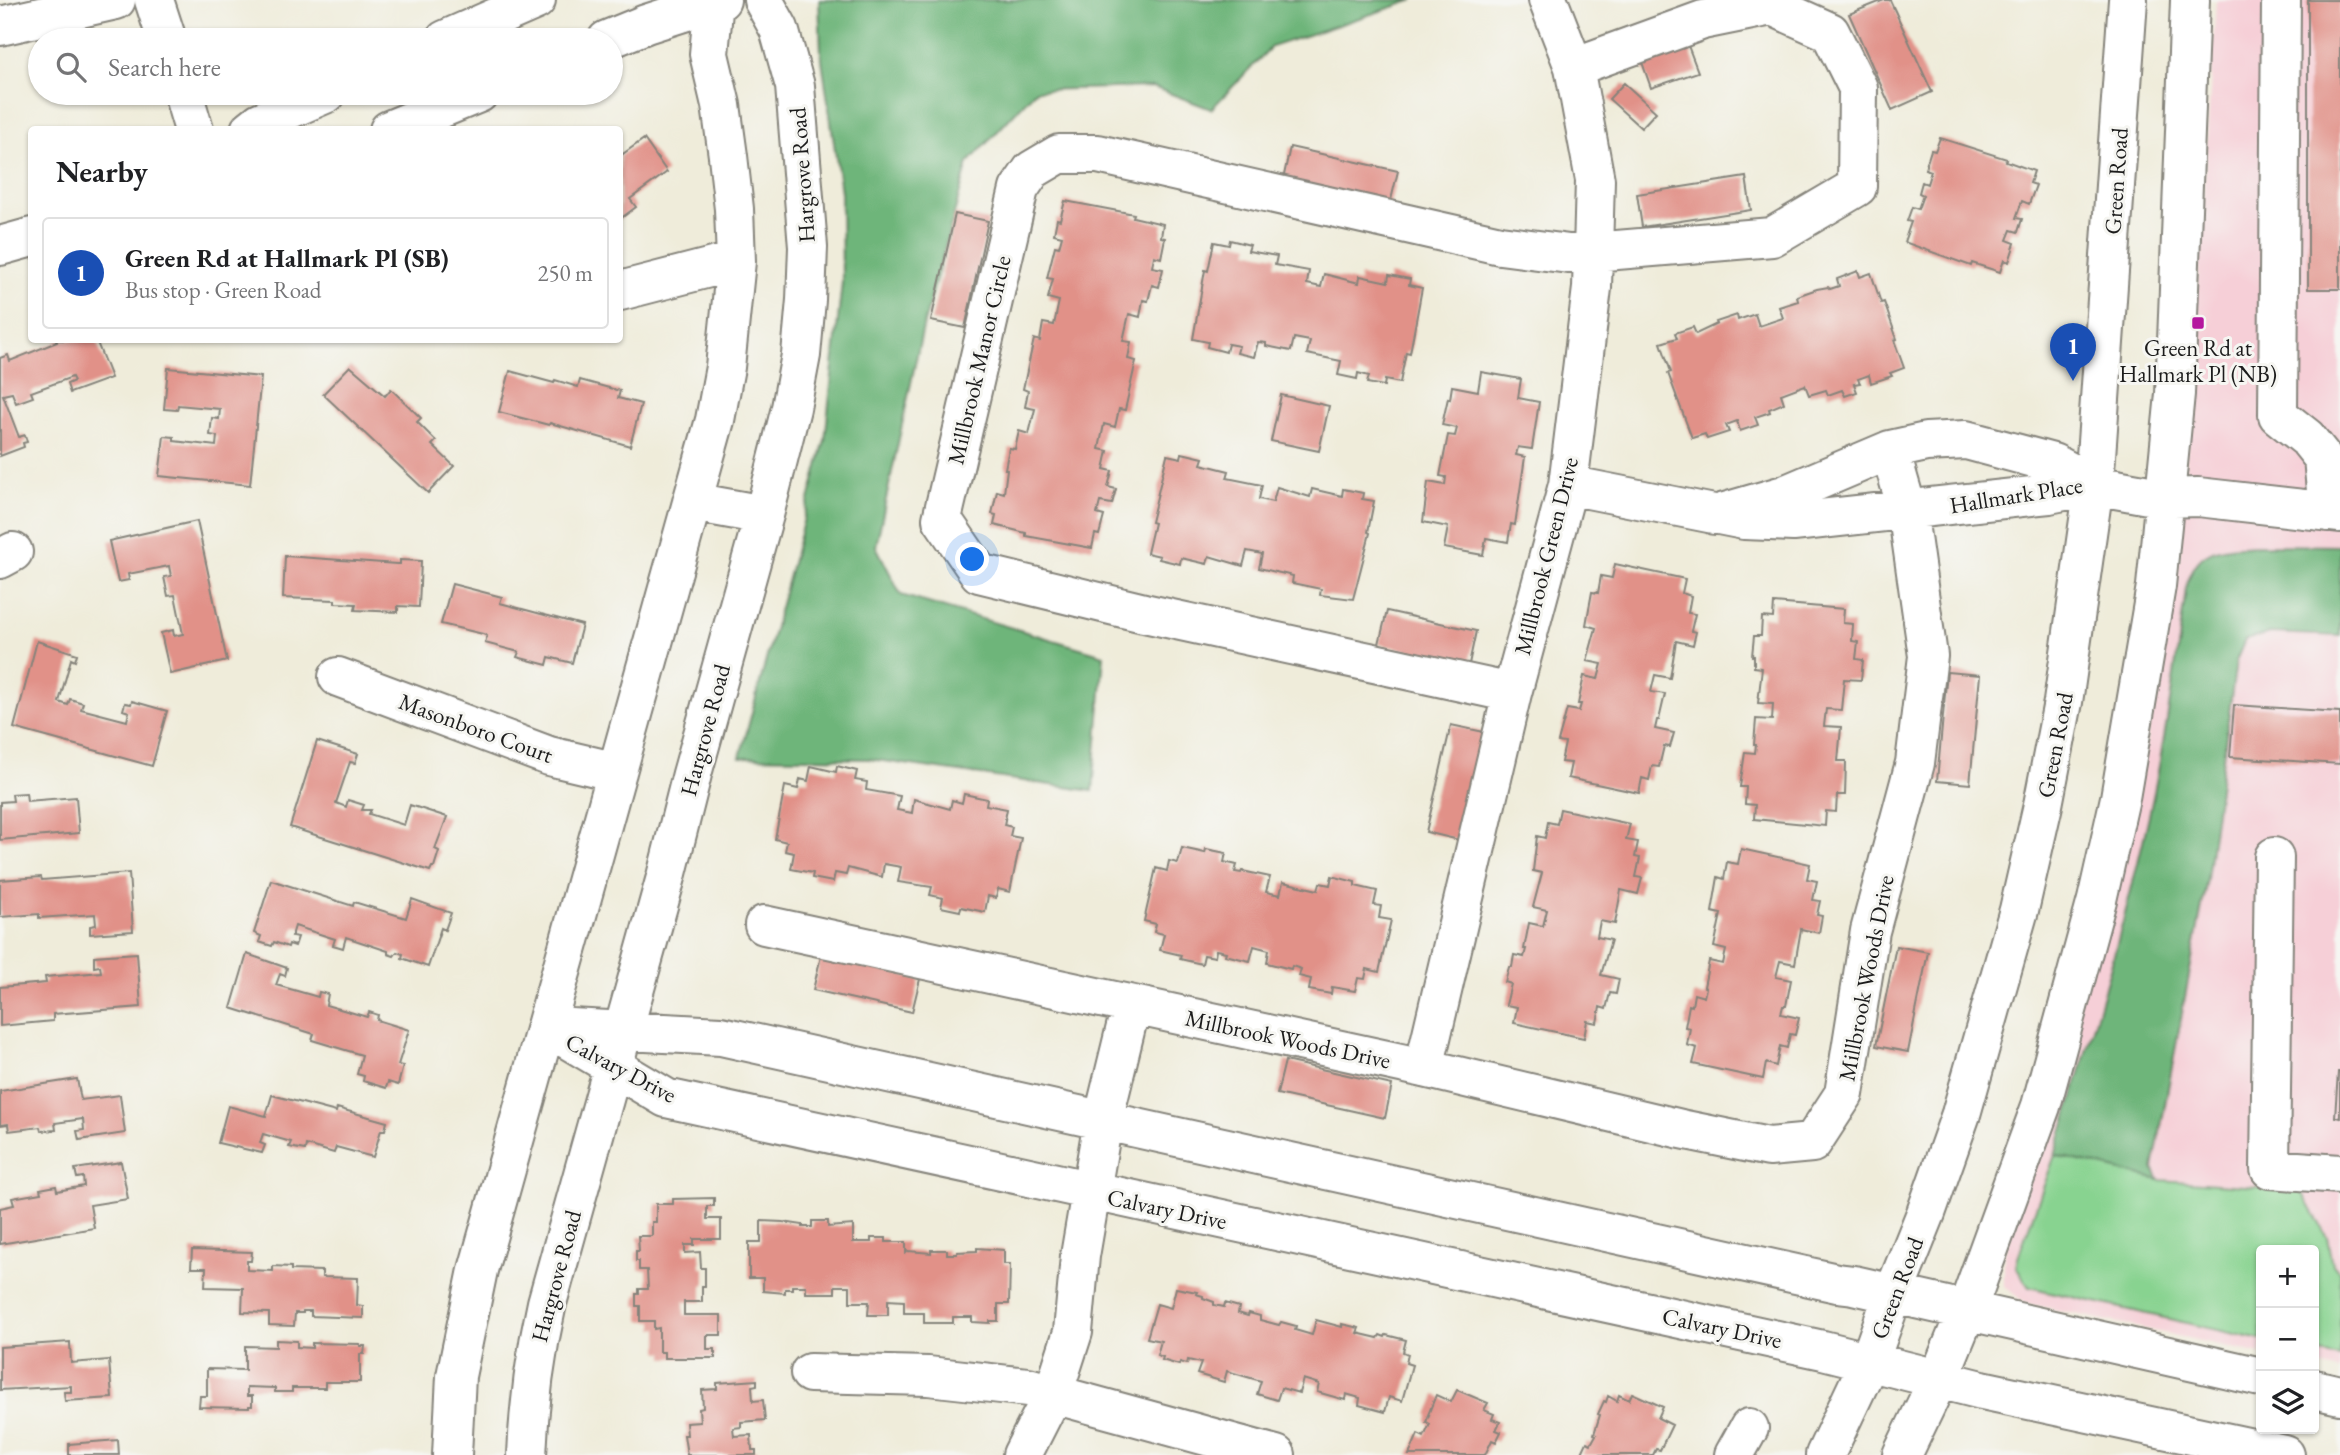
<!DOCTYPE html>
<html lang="en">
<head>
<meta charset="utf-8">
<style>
  :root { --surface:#fff; --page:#f6f6f6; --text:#202124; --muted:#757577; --line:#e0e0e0; --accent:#111827 }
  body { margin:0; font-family:"EB Garamond",serif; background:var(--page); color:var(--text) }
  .controls { position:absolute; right:21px; bottom:21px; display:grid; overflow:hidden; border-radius:7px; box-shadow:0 2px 5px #0004 }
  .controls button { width:63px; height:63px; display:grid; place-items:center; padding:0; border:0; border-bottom:2px solid var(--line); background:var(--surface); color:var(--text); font:35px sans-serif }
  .you { position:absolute; left:973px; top:560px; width:24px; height:24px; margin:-18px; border:5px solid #fff; border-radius:50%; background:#1a73e8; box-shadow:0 0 0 10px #1a73e833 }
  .badge { display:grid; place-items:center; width:46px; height:46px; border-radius:50%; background:var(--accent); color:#fff; font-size:23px; font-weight:700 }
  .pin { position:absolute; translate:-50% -58px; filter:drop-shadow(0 2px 4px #0008) }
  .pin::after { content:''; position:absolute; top:37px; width:24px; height:21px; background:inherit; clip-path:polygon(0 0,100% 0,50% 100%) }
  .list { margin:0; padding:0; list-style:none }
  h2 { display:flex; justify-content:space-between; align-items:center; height:91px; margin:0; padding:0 28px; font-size:30px }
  h2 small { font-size:23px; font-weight:400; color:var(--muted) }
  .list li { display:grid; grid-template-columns:46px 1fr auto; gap:21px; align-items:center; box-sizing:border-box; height:112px; margin:0 14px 14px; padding:0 14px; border:2px solid var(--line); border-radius:7px }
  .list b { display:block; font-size:26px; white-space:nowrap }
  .list p { margin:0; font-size:23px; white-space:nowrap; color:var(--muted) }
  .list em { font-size:23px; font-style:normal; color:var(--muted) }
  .icon { flex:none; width:38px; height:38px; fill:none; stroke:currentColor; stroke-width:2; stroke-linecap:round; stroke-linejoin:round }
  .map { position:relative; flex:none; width:2340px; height:1455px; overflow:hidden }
  .search { position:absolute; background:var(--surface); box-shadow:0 2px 5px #0004; left:28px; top:28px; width:595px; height:77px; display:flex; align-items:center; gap:18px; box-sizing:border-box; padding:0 24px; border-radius:38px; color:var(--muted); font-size:26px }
  .panel { position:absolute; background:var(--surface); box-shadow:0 2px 5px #0004; left:28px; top:126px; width:595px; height:217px; border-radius:7px }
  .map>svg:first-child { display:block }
  .built { fill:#f6cfd7 }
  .green { fill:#88d390; stroke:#527856; stroke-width:2 }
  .forest { fill:#6eb57a; stroke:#45684b; stroke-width:2 }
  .building { fill:#e19188 }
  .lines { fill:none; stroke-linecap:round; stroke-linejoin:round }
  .minor-casing { stroke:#86847b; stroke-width:42 }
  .major-casing { stroke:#86847b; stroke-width:42 }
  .minor { stroke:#fff; stroke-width:38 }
  .major { stroke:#fff; stroke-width:38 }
  .poi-dot { fill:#b5179e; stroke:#f6f6f2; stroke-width:2.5 }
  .labels { text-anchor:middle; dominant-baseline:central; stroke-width:6; stroke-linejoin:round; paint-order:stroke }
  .street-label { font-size:23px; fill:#1c1c1c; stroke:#f6f6f2 }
  .poi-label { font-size:23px; fill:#1c1c1c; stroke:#f6f6f2 }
</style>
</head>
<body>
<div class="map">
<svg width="2340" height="1455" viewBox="0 0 2340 1455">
  <rect width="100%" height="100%" fill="#f6f6f2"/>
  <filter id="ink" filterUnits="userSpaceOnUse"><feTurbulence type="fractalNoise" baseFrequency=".0143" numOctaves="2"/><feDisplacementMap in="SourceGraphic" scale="14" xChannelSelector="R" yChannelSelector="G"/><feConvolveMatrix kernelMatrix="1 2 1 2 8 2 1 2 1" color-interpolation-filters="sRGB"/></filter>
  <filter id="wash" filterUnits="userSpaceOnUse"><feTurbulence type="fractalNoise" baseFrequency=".00686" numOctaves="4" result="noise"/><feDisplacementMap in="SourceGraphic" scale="28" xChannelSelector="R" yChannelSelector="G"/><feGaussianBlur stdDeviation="1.57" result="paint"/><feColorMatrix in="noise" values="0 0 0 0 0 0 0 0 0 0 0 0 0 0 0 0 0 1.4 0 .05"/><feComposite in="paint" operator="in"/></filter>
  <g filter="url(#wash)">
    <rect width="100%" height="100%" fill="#efecda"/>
    <path class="built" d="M2216,0H2340V1371L2314,1365V1250H2261V1354L2025,1303L2004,1286V1256L2146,743L2180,557Z"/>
    <path class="green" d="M2055,1155L2159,1180L2301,1190L2327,1237L2332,1264L2340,1271V1357L2314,1352V1250H2261V1340L2029,1287L2016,1267L2018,1257Z"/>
    <path class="forest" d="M819,0H1414L1271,47L1211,109L1153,87L1036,90L968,163L923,327L876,546L901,595L1104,655L1093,791L869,759L740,757L825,440L842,282L841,192L821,53Z
      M2258,545L2340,546V636L2270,633L2245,640L2236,661L2207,879L2153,1169L2159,1180L2055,1155C2091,1037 2127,918 2153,797C2167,728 2177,658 2186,588C2196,546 2220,547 2258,545Z"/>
    <g id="blocks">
      <path class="building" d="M1884,0H1890L1932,92L1892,110L1849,14Z
        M2308,0H2340V289H2308Z
        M1687,43L1698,72L1651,88L1641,59Z
        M1624,83L1656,112L1641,128L1609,99Z
        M1940,138L2007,159L2006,161L2034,171L2030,183L2036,185L2029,204L2022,201L2016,218L2022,219L2018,232L2011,230L2007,240L2015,243L2009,262L2004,260L2000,272L1972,263L1971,266L1904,242L1911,222L1907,221L1912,207L1918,209L1923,195L1919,193L1922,182L1927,184L1931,171L1925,169L1931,150L1935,151Z
        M644,139L667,172L630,199L636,207L620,219V156Z
        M1290,147L1398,171L1390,204L1283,180Z
        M1746,177L1751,210L1642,227L1637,194Z
        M1065,201L1134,214L1133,217L1163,224L1161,237L1165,238L1161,258L1154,256L1152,267L1163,269L1159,287L1152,285L1148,301L1143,300L1140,317L1129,314L1123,341L1131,342L1128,359L1136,361L1125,410L1119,409L1115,427L1104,424L1099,449L1108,451L1104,469L1112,471L1108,487L1116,489L1112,504L1100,502L1097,514L1104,516L1099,535L1095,534L1092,548L1026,536V533L994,525L996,515L992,514L997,491L1004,493L1007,469H1005L1009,448L1015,449L1019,431L1029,434L1035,409L1025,407L1028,391L1023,389L1034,339L1040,341L1043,323L1054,325L1059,301L1048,298L1053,279L1047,278L1055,246L1059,247L1062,236L1054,234L1057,219L1060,220Z
        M955,214L988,221L965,328L931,321Z
        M1230,240L1250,245L1248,251L1277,256L1275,265L1309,271L1307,284L1321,287L1324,274L1359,283L1360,276L1388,282L1389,275L1410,279L1409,285L1422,288L1410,353L1406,352L1400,383L1385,380L1384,386L1367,383L1369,376L1358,373L1357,379L1338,375L1341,361L1307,354L1310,341L1294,338L1291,351L1266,346V343L1258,342L1254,357L1237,353L1239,346L1228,344L1226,352L1207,347L1208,342L1193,339L1205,270L1208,271L1214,242L1229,245Z
        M1858,271L1860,277L1871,273L1881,303L1884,302L1897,339L1894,340L1904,368L1890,373L1892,376L1871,383L1869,375L1858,379L1860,383L1854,384L1857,392L1845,396L1842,390L1828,395L1826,390L1809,395L1805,385L1781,394L1784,403L1769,409L1770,412L1755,417L1758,425L1740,431L1737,421L1726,425L1729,432L1707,439L1705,434L1692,438L1668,373L1671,372L1661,343L1677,338L1675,333L1693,327L1696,334L1717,324L1716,322L1737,315L1738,320L1755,314L1759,326L1783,318L1779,307L1798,301L1797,296L1817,289L1828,287L1830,289L1839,286L1837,279Z
        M56,340H96L111,378L70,393L67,384L74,381L72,377L31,392L33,397L16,403L12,393L3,395L19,437L25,435L27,442L23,443L24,447L0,456V358L8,355L10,361L57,342Z
        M350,366L385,396L391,389L421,418L417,422L436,441L432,445L454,466L428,493L323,394Z
        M168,368L261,377L250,485L159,476L164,436L174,437V441L216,446L217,436L210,435L212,418L219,419L220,409L178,405L177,410L164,409Z
        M510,371L554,383L555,380L578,387L580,380L620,391L618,398L641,404L630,446L550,423L549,425L499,412Z
        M1481,372L1521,379L1518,398L1539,402L1532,449L1518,447L1516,455L1525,457L1515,525L1511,524L1508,542L1486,538L1483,555L1444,548L1448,527L1423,522L1428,482L1445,485L1446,477L1440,476L1448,435L1455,436L1457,428L1442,425L1448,398L1450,399L1452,386L1478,391Z
        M1281,395L1329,406L1319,451L1271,441Z
        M1182,453L1203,458L1201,464L1229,471L1227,478L1262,485L1259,499L1273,502L1277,487L1310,497L1312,489L1342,496L1343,489L1363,493L1362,499L1374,501L1368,532L1370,533L1353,599L1320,595L1321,589L1292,583L1293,576L1259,568L1262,554L1247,551L1243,566L1209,556L1207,564L1181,558L1180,564L1159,559L1160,556L1147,553L1154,523L1151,522L1167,455L1181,458Z
        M197,521L227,661L170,674L161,633L173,630L174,636L183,634L175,595L168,596L164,577L171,576L169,566L128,574L129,580L118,582L109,541Z
        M285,556L397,564H400V560L421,561L419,607L398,606V612L355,610L356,604L335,603V600L283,598Z
        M1615,564L1685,579L1682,593L1691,596L1688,613L1695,614L1691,631L1696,632L1693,645L1676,641L1670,678L1655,675L1651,692L1665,694L1659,720H1657L1655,729L1674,733L1670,747L1664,746L1659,767L1652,766L1649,780L1642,778L1639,793L1568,778L1571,763L1561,762L1565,743L1558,742L1567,709L1579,711L1581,704H1578L1584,676L1598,679L1602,664L1587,661L1596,628L1586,625L1592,592L1598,593L1601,576L1612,578Z
        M452,584L502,597L500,603L582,625L572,663L549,657L547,665L517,657L519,652L485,643L487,636L483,634L441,624Z
        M1774,603L1844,609L1843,623L1853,624L1852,641L1858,642L1856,659L1863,660L1861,680L1844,679L1841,710L1826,709L1824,726L1841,727L1838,761H1846L1845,795H1837L1836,812L1826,811L1825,826L1754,819L1755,805L1745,804L1746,787H1740L1745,752L1755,753L1756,745H1754L1756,719L1772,720L1773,704L1758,703L1762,668L1754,667V656H1752L1754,636H1761L1762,617L1773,618Z
        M1387,611L1476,631L1469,664L1379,644Z
        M37,641L77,654L75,661L71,659L59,702L68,705L70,699L83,703L81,709L127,721L129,712L123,710L125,703L131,704L132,701L167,711L152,766L14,728Z
        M1947,672L1980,675L1970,784L1937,781Z
        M2234,705L2340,712V764L2230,757Z
        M1451,725L1484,732L1459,840L1426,832Z
        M317,741L358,754L355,763L350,762L336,803L346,807L348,800L364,805L362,810H371L369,814L404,825L410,805L447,817L435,849L439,851L434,867H432L430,871L290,827Z
        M811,766L836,772L837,766L857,771L855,780L867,782L866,790L900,796L897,810L912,813L914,799L950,809L952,800L962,803L964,794L987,799L986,805L1007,809L1004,825L1012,827L1010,836L1021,838L1010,892L998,889L996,898L988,896L985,912L961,907L960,911L941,907L943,898L930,895L932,887L898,882L901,867L884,864L882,877L848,868L846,875L835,873L833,882L812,878L813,873L791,869L794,853L785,851L787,842L775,839L785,786L798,789L800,779L808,781Z
        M26,793L27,801L76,797L79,833L0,840V802L13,801L12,794Z
        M1560,809L1630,824L1626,840L1638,842L1635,857L1640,858L1636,877L1642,878L1638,894L1621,890L1615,924L1600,921L1597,937L1611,940L1601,975L1619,979L1616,994L1610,993L1606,1009L1600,1007L1597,1023L1587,1021L1584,1038L1514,1023L1517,1007L1506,1005L1511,984L1505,982L1509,967H1512L1514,955L1524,957L1526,949H1524L1529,923L1543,926L1547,910L1533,907L1542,873L1533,871L1537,836L1545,838L1548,822L1557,824Z
        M1182,848L1205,853L1206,849L1226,853L1224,862L1237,865L1235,872L1241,873L1242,871L1270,877L1266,892L1280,895L1283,882L1318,890L1320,883L1330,885L1332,876L1355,882V886L1377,891L1374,905L1381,906L1379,918L1391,920L1379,972L1367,969L1365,979L1358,978L1355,991L1332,987L1331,994L1309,990L1311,979L1299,976L1301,969L1292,966L1291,969L1267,963L1269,950L1254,946L1250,961L1225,955L1226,952L1216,950L1215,957L1204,955L1202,964L1180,959L1181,955L1160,950L1164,934L1154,932L1156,924L1144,921L1156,868L1167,871L1169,861L1178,863Z
        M1741,849L1810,864L1807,879L1817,881L1813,900L1820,901L1817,915L1822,916L1819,933L1801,929L1795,964L1780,961L1776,977L1791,980L1786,1006H1783L1781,1014L1799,1018L1795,1035L1790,1034L1787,1048L1780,1046L1776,1066L1766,1063L1763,1079L1693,1064L1697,1048L1687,1045L1690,1028L1685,1027L1689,1005L1692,1006L1694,994L1704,997L1706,988L1704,987L1709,961L1723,964L1726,950L1714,947L1721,914L1712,912L1718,877L1724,879L1727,862L1738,864Z
        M129,873L133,931L90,934V926L96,925L95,914L39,918V914L0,917V880L41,877L42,880Z
        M271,880L353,906L354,902L406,918L412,899L451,913L445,930L441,928L428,967L402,958L403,954L397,952L394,956L388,954V951L346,937L343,948L333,945L335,939L295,926L292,936L298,937L295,946L289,944L288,947L274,942L272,946L259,942L261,936L254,933Z
        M1896,946L1928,952L1908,1052L1876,1046Z
        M137,953L141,1007L53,1014V1021L0,1026V987L46,983L45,977L101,972L100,966L94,967V956Z
        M247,954L287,968L285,976L280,974L276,985L318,997L319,992L328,994L326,1005L367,1017L369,1012L378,1015L377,1020L409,1030L398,1065L403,1066L398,1085L388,1082L386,1088L363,1081L364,1076L357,1074L362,1055L312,1040L314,1034L231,1008Z
        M821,956L920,979L912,1012L813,990Z
        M1285,1061L1392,1085L1385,1118L1277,1094Z
        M2338,1072H2340V1118L2335,1117Z
        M77,1079L81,1100L120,1095L125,1133L79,1140L77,1131L84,1130L83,1119L55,1123L56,1130L41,1131L40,1127L9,1131L8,1124L0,1125V1091Z
        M272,1095L336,1112L337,1108L387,1122L385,1130H381L373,1157L336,1147L334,1153L306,1145L305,1150L289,1147L291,1142L263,1134L260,1143L265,1145L262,1153L218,1143L228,1106L266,1116Z
        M121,1162L128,1199L90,1205L94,1228L0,1244V1208L14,1205L12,1198L41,1193L40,1189L56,1186L57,1191L84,1186L83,1177L77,1178L75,1169Z
        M714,1198V1206H707V1219H721V1239H694V1245H685V1253L700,1252L701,1268H705V1286H702V1302H684V1315H721V1335H707V1349H715V1358H664V1352H659V1328L654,1329V1321H640V1306H636V1294H639V1289H648L647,1270H639V1261H636V1251H639L638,1236H652V1222H656V1204H673V1199Z
        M761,1221L783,1222L803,1225V1227H812V1221H828V1227L853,1225V1242H871V1238H886V1242H906V1253L908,1251L931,1253V1250H947V1254H957V1252L977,1251V1248L1004,1250V1264H1010L1009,1304H998V1321H990V1323L972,1322V1317H953V1323H924V1313H904V1301L888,1300V1315H868L869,1302H850V1286H835V1293H806V1286H792V1289H785V1293L763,1291V1278H749V1242H761Z
        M192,1250L252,1252L251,1261H247V1270L273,1271V1266L291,1267V1270L322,1271V1277L358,1278L357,1305L363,1306V1318L311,1316V1311H303V1313H295L294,1326L269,1325V1313L242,1312L243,1288L205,1287L206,1268H191Z
        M1176,1288L1197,1292L1196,1294L1203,1296V1298L1214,1302V1305L1224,1307L1225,1303L1239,1307L1238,1313L1248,1316L1249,1313L1260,1316V1320L1279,1325L1281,1322L1296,1326L1295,1330L1312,1335L1316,1320L1342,1327V1324L1359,1328L1357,1333L1365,1335L1378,1338L1380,1335L1385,1337L1386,1335L1406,1340L1403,1352L1408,1354L1406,1363L1412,1365L1402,1401L1389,1397L1385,1412L1359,1405L1360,1398L1346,1394L1345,1400L1317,1392L1319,1384L1303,1379L1299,1393L1281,1388L1277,1400L1257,1394L1261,1381L1227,1371L1224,1382L1197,1374L1201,1363L1188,1360L1187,1364L1180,1362L1179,1365L1162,1360L1163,1357L1157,1355L1161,1341L1147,1338L1157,1304L1171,1308Z
        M276,1340L297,1341V1347L312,1348V1343L360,1344V1346H365L364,1354H360V1382H325V1388H292V1392H275V1388L247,1387V1396H252V1406H249V1408L199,1407L200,1396H207V1369L245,1370V1346L276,1347Z
        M70,1342L71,1363L109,1360L112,1398L65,1401L64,1392H71V1386L0,1390V1347Z
        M757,1380V1385L752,1386L753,1401L763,1400L765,1420L741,1422V1427L733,1428L734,1436L751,1435L752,1450H756V1455H687L684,1435H687L686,1423L700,1422L699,1409L703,1408L702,1390L717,1389V1383Z
        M1457,1390L1488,1403L1484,1410L1494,1414L1492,1419L1500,1422L1496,1430L1501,1432L1496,1442L1492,1440L1485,1455H1409L1418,1434L1424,1437L1430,1424L1426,1422L1429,1415H1428L1436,1395L1451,1402Z
        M1632,1393L1663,1407L1658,1418L1672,1425L1660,1450L1656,1449L1653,1455H1581L1587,1442L1591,1444L1596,1435L1594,1434L1600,1415L1598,1414L1604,1401L1606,1402L1608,1396L1617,1401L1619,1395L1629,1400Z
        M118,1440L119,1455H69V1444Z"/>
    </g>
  </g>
  <g filter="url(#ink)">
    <use href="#blocks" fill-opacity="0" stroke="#86847b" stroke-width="2"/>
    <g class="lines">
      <defs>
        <path id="minor" d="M154,0L167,40
          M2281,0L2278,415L2307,438L2323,458L2328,512
          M0,26L116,0
          M183,93L194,130
          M620,291L736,261
          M1568,485L1744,520L1793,522L2049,494L2094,485
          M692,502L764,515
          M1715,515L1784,495L1890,450L1926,442L1966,440L2053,463L2094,485L2165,498L2198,497L2340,513
          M0,559L13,552
          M338,677L549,756L617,772
          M1512,693L1144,613L979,573L942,519L1019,189L1032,170L1059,154H1098L1500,245L1569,254L1772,237L1857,187L1858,88L1830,32L1772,6L1703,20L1574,67
          M2274,857L2270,1169L2340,1174
          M764,925L1424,1068L1681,1129L1769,1147L1812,1143L1844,1094L1870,931L1915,763L1928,656L1907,509L1890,450
          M547,1027L666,1098L1823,1350L1982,1390L2285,1455
          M552,1027L721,1036L1837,1283L1854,1285L2261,1377
          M1424,1068L1512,693L1568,485L1592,288L1595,180L1574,67L1548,0
          M810,1373L928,1376L1028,1387L1053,1394L1073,1332L1080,1256L1103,1121L1131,1006
          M2314,1389L2340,1395
          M452,1455L456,1376L478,1270L715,420L725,367L736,261L734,209L728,156L721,105L709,54L714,0
          M527,1455C529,1401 535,1356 547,1303L666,877L692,774L764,515L791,408L801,355L806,300L808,247L795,86L779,29L763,0
          M1022,1455L1053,1394L1276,1455
          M1734,1455L1749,1428
          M1825,1455L1869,1362L1893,1295L1926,1213L1961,1114L2019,910L2043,805L2063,702L2094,485L2128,0
          M1902,1455L1939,1378L1966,1312L2041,1106L2097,900L2120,798L2156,586L2175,394L2190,0"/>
        <path id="major" d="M445,40L536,0
          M607,40L646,24L721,0
          M250,130L260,122L327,93
          M389,130L479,93
          M0,246L32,237"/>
      </defs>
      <use href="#minor" class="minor-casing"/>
      <use href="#major" class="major-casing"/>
      <use href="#minor" class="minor"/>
      <use href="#major" class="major"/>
    </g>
  </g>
  <rect class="poi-dot" x="2191" y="316" width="14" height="14" rx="3.5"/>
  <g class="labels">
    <g class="street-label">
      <text transform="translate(802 175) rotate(-94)">Hargrove Road</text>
      <text transform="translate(2116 181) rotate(-86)">Green Road</text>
      <text transform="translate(979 360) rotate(-77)">Millbrook Manor Circle</text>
      <text transform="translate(2016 495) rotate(-9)">Hallmark Place</text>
      <text transform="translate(1546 556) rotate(-76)">Millbrook Green Drive</text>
      <text transform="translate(476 728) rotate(20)">Masonboro Court</text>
      <text transform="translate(705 730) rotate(-75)">Hargrove Road</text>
      <text transform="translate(2055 745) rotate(-79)">Green Road</text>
      <text transform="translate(1866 978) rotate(-79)">Millbrook Woods Drive</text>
      <text transform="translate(1288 1039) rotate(12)">Millbrook Woods Drive</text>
      <text transform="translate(621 1068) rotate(28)">Calvary Drive</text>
      <text transform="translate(1167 1209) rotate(12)">Calvary Drive</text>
      <text transform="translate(556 1276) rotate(-75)">Hargrove Road</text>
      <text transform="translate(1897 1288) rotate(-69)">Green Road</text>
      <text transform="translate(1722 1328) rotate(12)">Calvary Drive</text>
    </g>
    <g class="poi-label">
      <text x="2198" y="348">Green Rd at<tspan x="2198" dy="26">Hallmark Pl (NB)</tspan></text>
    </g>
  </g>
</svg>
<div class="controls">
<button>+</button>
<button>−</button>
<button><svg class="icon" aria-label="layers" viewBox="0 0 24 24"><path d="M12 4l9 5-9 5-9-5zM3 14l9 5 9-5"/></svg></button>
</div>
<div class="you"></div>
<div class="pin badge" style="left:2073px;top:381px;background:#1a4fb4">1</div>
<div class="search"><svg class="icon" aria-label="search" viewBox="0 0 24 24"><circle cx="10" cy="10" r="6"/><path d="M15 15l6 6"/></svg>Search here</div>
<section class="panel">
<h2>Nearby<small></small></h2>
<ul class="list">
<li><span class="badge" style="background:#1a4fb4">1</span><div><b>Green Rd at Hallmark Pl (SB)</b><p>Bus stop · Green Road</p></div><em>250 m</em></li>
</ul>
</section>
</div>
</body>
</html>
